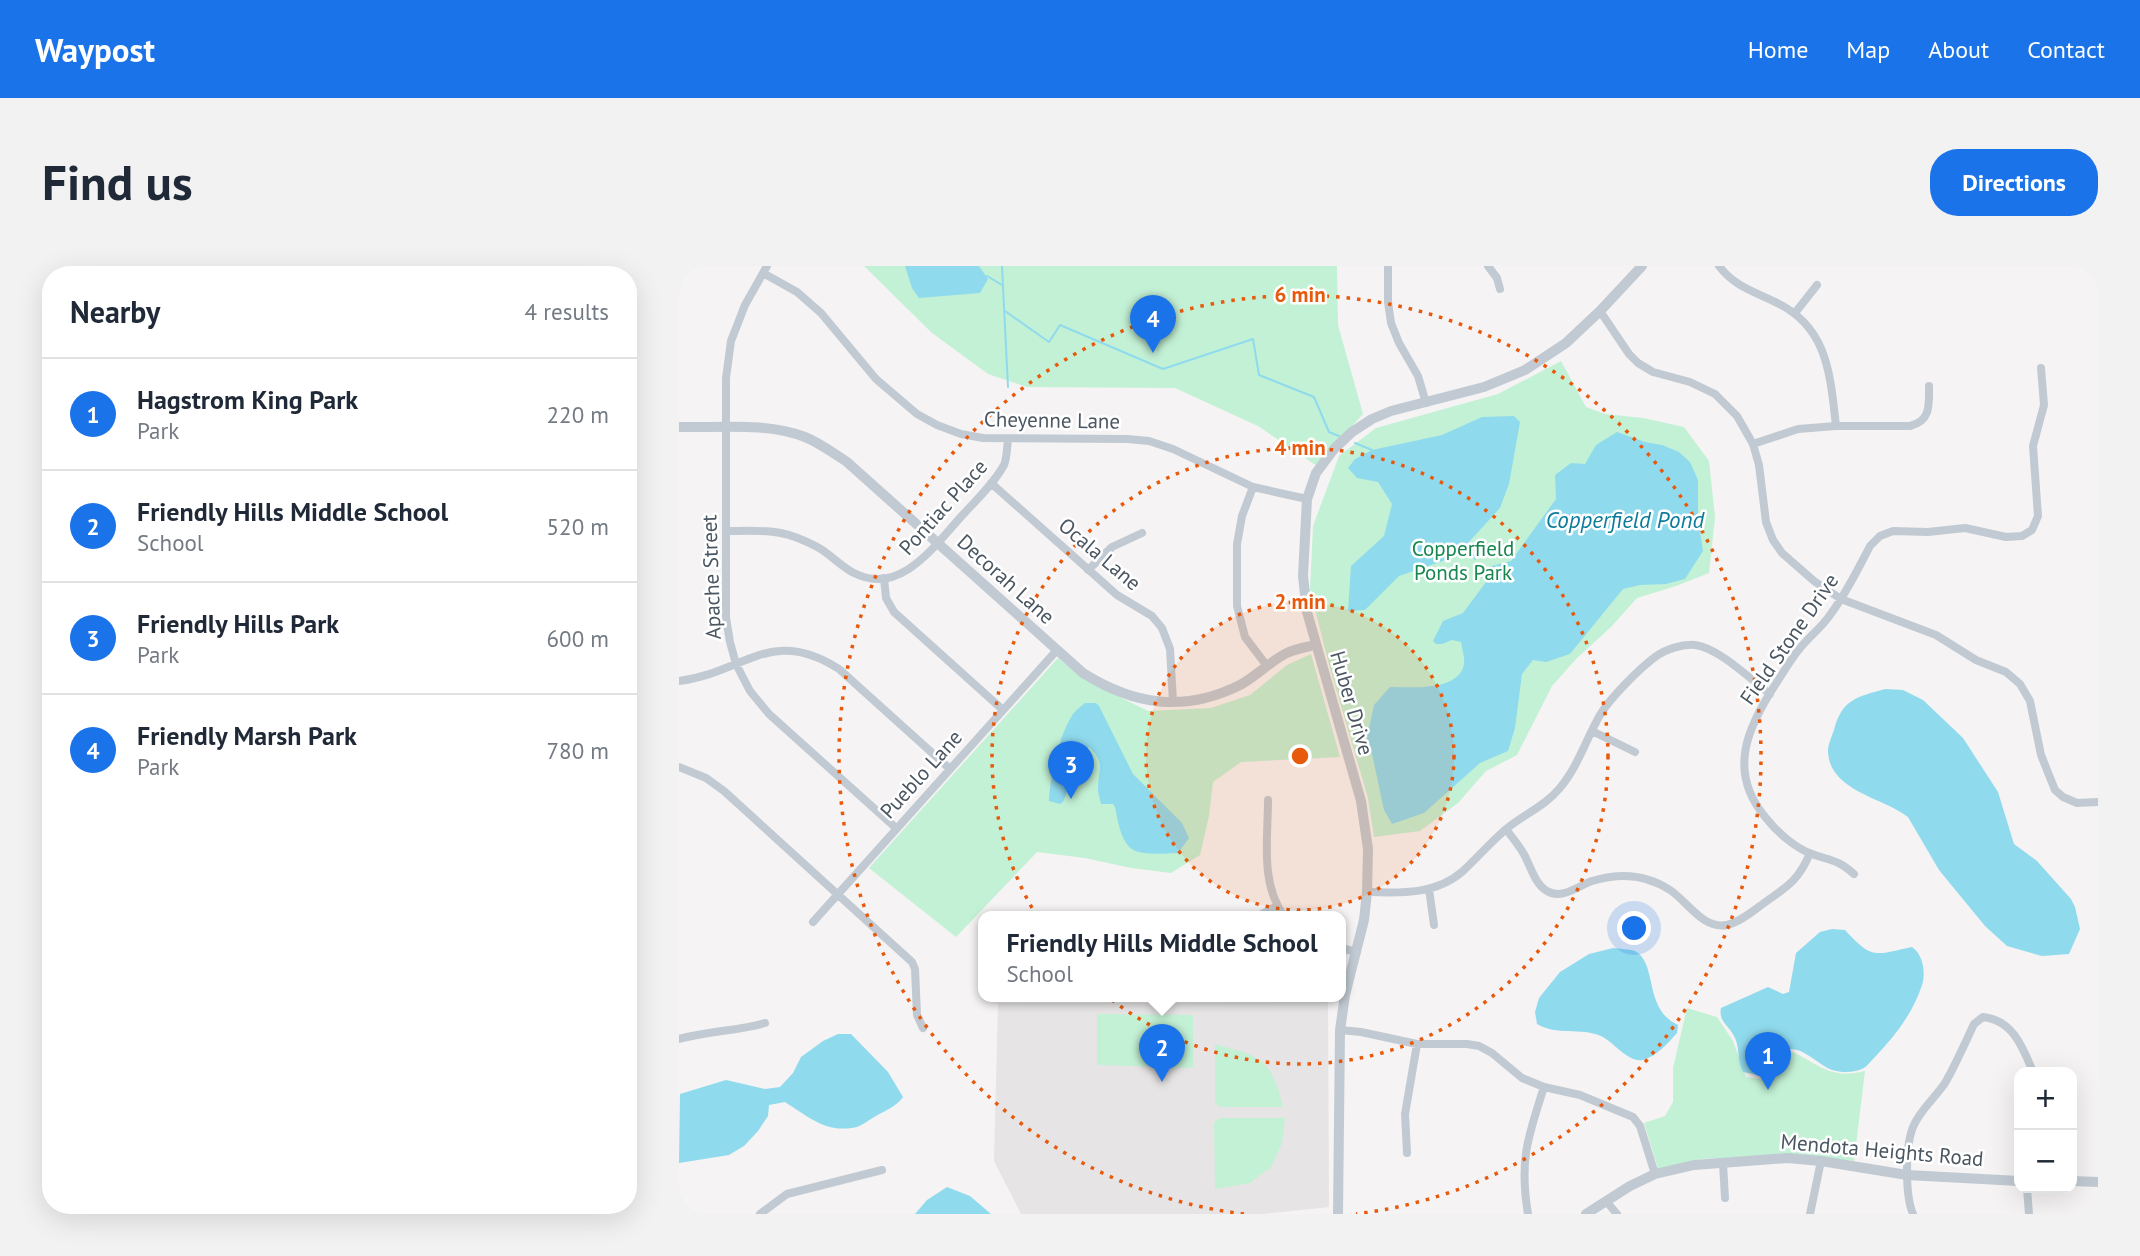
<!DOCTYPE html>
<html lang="en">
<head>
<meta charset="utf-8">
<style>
  :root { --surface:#fff; --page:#f2f2f3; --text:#1f2937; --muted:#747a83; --line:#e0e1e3; --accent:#1a73e8 }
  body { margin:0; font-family:"PT Sans",sans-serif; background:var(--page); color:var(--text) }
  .controls { position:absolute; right:21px; bottom:21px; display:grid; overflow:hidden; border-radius:14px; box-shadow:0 7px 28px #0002 }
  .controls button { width:63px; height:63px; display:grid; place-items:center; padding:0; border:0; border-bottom:2px solid var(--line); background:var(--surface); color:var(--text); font:35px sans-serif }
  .you { position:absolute; left:956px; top:663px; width:24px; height:24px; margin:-18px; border:5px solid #fff; border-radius:50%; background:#1a73e8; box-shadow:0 0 0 10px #1a73e833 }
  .badge { display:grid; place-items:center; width:46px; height:46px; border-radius:50%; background:var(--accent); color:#fff; font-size:23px; font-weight:700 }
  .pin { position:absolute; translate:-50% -58px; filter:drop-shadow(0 2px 4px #0008) }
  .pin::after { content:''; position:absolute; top:37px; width:24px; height:21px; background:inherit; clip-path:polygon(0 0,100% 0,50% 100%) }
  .popup { position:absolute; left:299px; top:645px; width:368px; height:91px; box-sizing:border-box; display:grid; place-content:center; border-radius:14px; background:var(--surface); filter:drop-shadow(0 2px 5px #0005); font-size:23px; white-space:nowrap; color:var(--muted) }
  .popup b { font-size:26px; color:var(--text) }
  .popup::after { content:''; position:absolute; left:50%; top:100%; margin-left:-14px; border:14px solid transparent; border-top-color:var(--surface) }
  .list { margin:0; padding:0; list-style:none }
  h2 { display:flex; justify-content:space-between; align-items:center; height:91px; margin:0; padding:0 28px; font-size:30px }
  h2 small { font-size:23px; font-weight:400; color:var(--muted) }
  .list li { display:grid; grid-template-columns:46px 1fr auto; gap:21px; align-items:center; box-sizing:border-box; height:112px; padding:0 28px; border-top:2px solid var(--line) }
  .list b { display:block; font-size:26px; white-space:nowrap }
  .list p { margin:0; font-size:23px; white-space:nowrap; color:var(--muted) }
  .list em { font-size:23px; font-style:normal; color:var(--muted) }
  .map { position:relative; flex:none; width:1419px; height:948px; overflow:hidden; border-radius:28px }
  header { display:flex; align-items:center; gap:42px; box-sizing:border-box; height:98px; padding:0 35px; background:var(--accent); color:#fff }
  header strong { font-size:33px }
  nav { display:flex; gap:38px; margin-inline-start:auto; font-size:24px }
  .intro { display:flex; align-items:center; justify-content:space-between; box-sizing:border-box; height:168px; padding:0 42px }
  h1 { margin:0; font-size:49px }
  .button { padding:18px 32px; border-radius:28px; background:var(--accent); color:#fff; font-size:24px; font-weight:700 }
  main { display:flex; gap:42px; padding:0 42px }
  aside { flex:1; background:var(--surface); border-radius:28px; box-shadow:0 7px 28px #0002 }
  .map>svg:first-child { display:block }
  .education { fill:#e6e4e5 }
  .green { fill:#c3f1d5 }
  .water { fill:#90daee }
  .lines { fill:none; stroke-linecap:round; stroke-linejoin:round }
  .stream { stroke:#90daee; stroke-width:2 }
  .minor { stroke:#c1cad2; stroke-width:8 }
  .tertiary { stroke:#c1cad2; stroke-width:10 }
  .ring { fill:none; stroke:#e8590c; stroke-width:3.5; stroke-dasharray:3.5 7 }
  .labels { text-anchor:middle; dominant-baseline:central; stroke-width:5; stroke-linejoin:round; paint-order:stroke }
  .street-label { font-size:21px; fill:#4a5661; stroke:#fff }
  .park-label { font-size:21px; fill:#17864f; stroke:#fff }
  .water-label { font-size:23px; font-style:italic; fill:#0c7c9b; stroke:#fff }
  .centre { fill:#e8590c; stroke:#fff; stroke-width:3.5 }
  .ring-label { font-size:21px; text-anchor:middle; font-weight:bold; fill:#e8590c; stroke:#fff; stroke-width:5; stroke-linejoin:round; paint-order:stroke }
</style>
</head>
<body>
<header>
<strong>Waypost</strong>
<nav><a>Home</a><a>Map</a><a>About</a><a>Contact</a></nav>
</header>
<div class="intro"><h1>Find us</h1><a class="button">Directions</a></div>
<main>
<aside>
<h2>Nearby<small>4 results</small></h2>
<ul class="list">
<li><span class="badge">1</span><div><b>Hagstrom King Park</b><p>Park</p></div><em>220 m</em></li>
<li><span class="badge">2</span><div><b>Friendly Hills Middle School</b><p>School</p></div><em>520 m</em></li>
<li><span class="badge">3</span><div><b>Friendly Hills Park</b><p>Park</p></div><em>600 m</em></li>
<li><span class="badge">4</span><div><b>Friendly Marsh Park</b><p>Park</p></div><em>780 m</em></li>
</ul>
</aside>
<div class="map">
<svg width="1419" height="948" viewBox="0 0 1419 948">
  <rect width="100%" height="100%" fill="#f5f3f3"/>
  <path class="education" d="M649,736L650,941L584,948H342L315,895L319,737Z"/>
  <path class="green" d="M185,0H658L659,59L684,148L638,200L579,160L496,122L348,121L309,108L253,67Z
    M882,95L907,141L926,148L964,152L1005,161L1030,195L1036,251L1030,307L997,320L958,332L932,361L898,392L873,420L838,489L807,505L779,537L741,565L695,571L689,532L650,399L631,323L634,260L660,190L697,162L819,128Z
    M632,388L661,491L562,496L534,516L530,550L521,589L492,607L452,602L406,592L358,586L277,671L190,602L379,392L406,414L469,445L532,442L571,429L608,399Z
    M1008,742L1038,751L1054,775L1067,811L1081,813L1103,788L1114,786C1144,801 1151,813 1186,805L1175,895L1110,889L1022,893L979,903L965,857L986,850L994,836V802Z
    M418,748L514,749V802L418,799Z
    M536,778C583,791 592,792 604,841H540L536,836Z
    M541,852H606L603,877L593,900L571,917L536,923L535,857Z"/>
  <path class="water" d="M226,0H300L309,13L301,27L240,32L233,22Z
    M835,150L841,156L830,218L821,242L789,277L764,295L720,310L686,344L669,345L672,300L705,270L713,238L699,216L678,212L669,202L676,193L693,184L763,169L803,151Z
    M938,166L966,176L983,179L1000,186L1011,196L1019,214V253L1024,285L1006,313L987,318L961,319L944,323L891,388L867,396L854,394L843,408L836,462L829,485L801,497L745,547L713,558L705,544L692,483L687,477L695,439L711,421C732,421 780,426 785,398C786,392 783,383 782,376L773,374L763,378H757L754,375L764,355L784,347L810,312L801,303L832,295L877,233L876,209L892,197L906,198L917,179Z
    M1206,423L1224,424L1244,434L1284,472L1319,526L1335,578L1358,595L1392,633L1396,641L1401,663L1390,688L1363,690L1328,680L1306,660L1260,604L1229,551C1203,531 1150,525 1149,485C1149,478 1153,470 1155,464C1163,433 1178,431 1206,423Z
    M406,437H417L420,440L454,508L503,557L510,572L499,587C452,589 445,590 436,541L434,538H422C421,532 418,526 419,520C420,502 426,496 410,481L404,486L384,536L381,538L370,535C371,510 380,469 394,448C397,444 402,440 406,437Z
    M1153,663L1166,664C1194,694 1195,689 1233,681C1244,688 1247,707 1243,719C1234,747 1216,770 1196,791C1193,794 1189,799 1185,802C1176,807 1163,807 1153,804C1140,799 1125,782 1111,783C1094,784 1090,800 1079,809L1064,806C1058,795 1061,783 1056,772C1051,760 1039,756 1042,742L1089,721L1104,728L1110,726L1117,687L1141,666Z
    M934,682C941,683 950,683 956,685C979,697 964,743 999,759L998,767C989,777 978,790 964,794C949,797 935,776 922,770C901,761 878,770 858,758L856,746L860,732L881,706L910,688Z
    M159,768H172L209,806L224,831C217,841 207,844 197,850C191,853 184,859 178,861C147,868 130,851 106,836L90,839L89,850L79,865L65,880L50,889L0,897L1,828L47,814L86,823L101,821L114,807L122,791L144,775Z
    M268,921L291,930L312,948H236L248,934Z"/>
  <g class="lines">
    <path class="stream" d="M323,0L329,121
      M308,10L323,19
      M326,45L370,76L381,59L484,103L574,73L580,109L635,131L650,166L660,170
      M676,177L693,184
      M789,277L796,293
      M799,300L801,303"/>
    <path class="minor" d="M88,0L66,39L52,75L47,112V352L51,376L57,398L71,425L90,448L217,562
      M709,0V36L712,57L720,77L739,110L747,137
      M809,0L818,12L821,23
      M1040,0C1054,19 1073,25 1094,35C1149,59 1151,108 1157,160
      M84,7L118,26L142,47L197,113L238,148L258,159L282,168L304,172L448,173L470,175L494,183L574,221L628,233
      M921,45L950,88L959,97L974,106L1011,116L1036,128L1058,150L1074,178L1080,199L1087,256L1094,274L1103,287L1135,315L1162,333L1257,369L1297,394L1327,406L1341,418L1351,435L1362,489L1376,524L1384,531L1398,537L1419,536
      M1116,47L1138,19
      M1074,178L1119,163L1157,160H1231C1252,155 1250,139 1250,120
      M312,217L438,329L473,350L483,362L491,383L494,436
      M574,221L563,250L558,278V340L566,371L588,400
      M47,265C70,265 94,263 116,271C124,274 133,278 140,282C152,289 163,301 175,307C220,330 254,282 280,253C295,236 314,219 325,199C328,192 328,181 329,173
      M409,304L433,281L463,267
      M205,312L207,332L215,346L324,444
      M0,415C65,407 92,359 160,403L271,503
      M913,465L956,486
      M0,501L27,512L45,525L233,696L236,703L238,749L244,762
      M589,534C589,572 581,617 605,650
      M827,563C832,570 838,577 843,585C851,597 855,618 868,625C883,634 899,620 913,615C923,612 934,610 945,610C961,610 977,615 991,624C1008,635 1024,664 1048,659C1061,656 1074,645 1085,637C1108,621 1120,614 1131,587
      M1175,608C1158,593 1152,595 1133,588C1116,582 1098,566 1087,552C1047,505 1069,460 1098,416C1106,404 1113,391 1122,381C1131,370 1143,361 1151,349C1167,328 1179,303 1191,280L1201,270L1214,265L1249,266L1286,262L1327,271L1343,270L1353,264L1359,250L1354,180L1365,139L1362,102
      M750,623L755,659
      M688,626C722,627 757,629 784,605C798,592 811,577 826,564C843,549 865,541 880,523C899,501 907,473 921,449C931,432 960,403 976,391C987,383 1003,378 1016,379C1040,382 1071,413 1091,428
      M579,650L598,640
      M134,656L378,384
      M662,682L678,686
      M661,764L682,766L738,778H788L800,780L813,787L843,812L865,821L901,829L954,851L961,860L976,908
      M0,773C28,765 58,765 86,757
      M728,887L726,848L738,778
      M1044,897L1046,932
      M1348,922L1350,948
      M927,935L938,948
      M81,948L108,928L203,904
      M849,948C840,894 849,871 865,821
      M1131,948L1142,895
      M1234,948C1226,929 1226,881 1234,861C1240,845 1256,832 1266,817C1277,798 1286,777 1295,758L1304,751C1334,754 1344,782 1354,806"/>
    <path class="tertiary" d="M0,161C41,162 87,156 126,171C141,177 154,187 168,196L404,407C455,439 505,447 561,419C578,410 592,394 610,386C618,383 628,381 636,379
      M1393,915L1419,916
      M659,948L661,764L666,729L685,654L688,626L689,583L682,535L628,346L624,310L628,233L637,207L655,183L673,166L693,153L712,145L805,121L846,104L887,77L921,45L963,0
      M907,948L951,920L976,908L1015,899L1108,892L1142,895L1228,909L1340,915"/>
  </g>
  <circle cx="621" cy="490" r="154" fill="#e8590c" fill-opacity=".12"/>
  <g class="ring">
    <circle cx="621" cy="490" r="154"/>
    <circle cx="621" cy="490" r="308"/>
    <path d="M565 948A461 461 0 1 1 677 948"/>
  </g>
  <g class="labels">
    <g class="street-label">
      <text transform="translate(373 154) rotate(1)">Cheyenne Lane</text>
      <text transform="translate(264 241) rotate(-48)">Pontiac Place</text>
      <text transform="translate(421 288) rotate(40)">Ocala Lane</text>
      <text transform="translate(32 311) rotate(-92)">Apache Street</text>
      <text transform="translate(327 313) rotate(42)">Decorah Lane</text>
      <text transform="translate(1110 373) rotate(-55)">Field Stone Drive</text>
      <text transform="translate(673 437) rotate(74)">Huber Drive</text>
      <text transform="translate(242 508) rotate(-48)">Pueblo Lane</text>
      <text transform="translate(1203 884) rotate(5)">Mendota Heights Road</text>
    </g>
    <g class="park-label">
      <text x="784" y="282">Copperfield<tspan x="784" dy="24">Ponds Park</tspan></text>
    </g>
    <g class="water-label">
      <text x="946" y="253">Copperfield Pond</text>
    </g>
  </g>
  <circle cx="621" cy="490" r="10" class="centre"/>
  <g class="ring-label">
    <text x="621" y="36">6 min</text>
    <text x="621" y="189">4 min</text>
    <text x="621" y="343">2 min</text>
  </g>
</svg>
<div class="controls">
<button>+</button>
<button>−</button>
</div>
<div class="you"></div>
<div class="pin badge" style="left:1089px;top:824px">1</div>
<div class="pin badge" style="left:483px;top:816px">2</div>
<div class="popup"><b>Friendly Hills Middle School</b>School</div>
<div class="pin badge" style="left:392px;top:533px">3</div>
<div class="pin badge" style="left:474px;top:87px">4</div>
</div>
</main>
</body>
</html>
